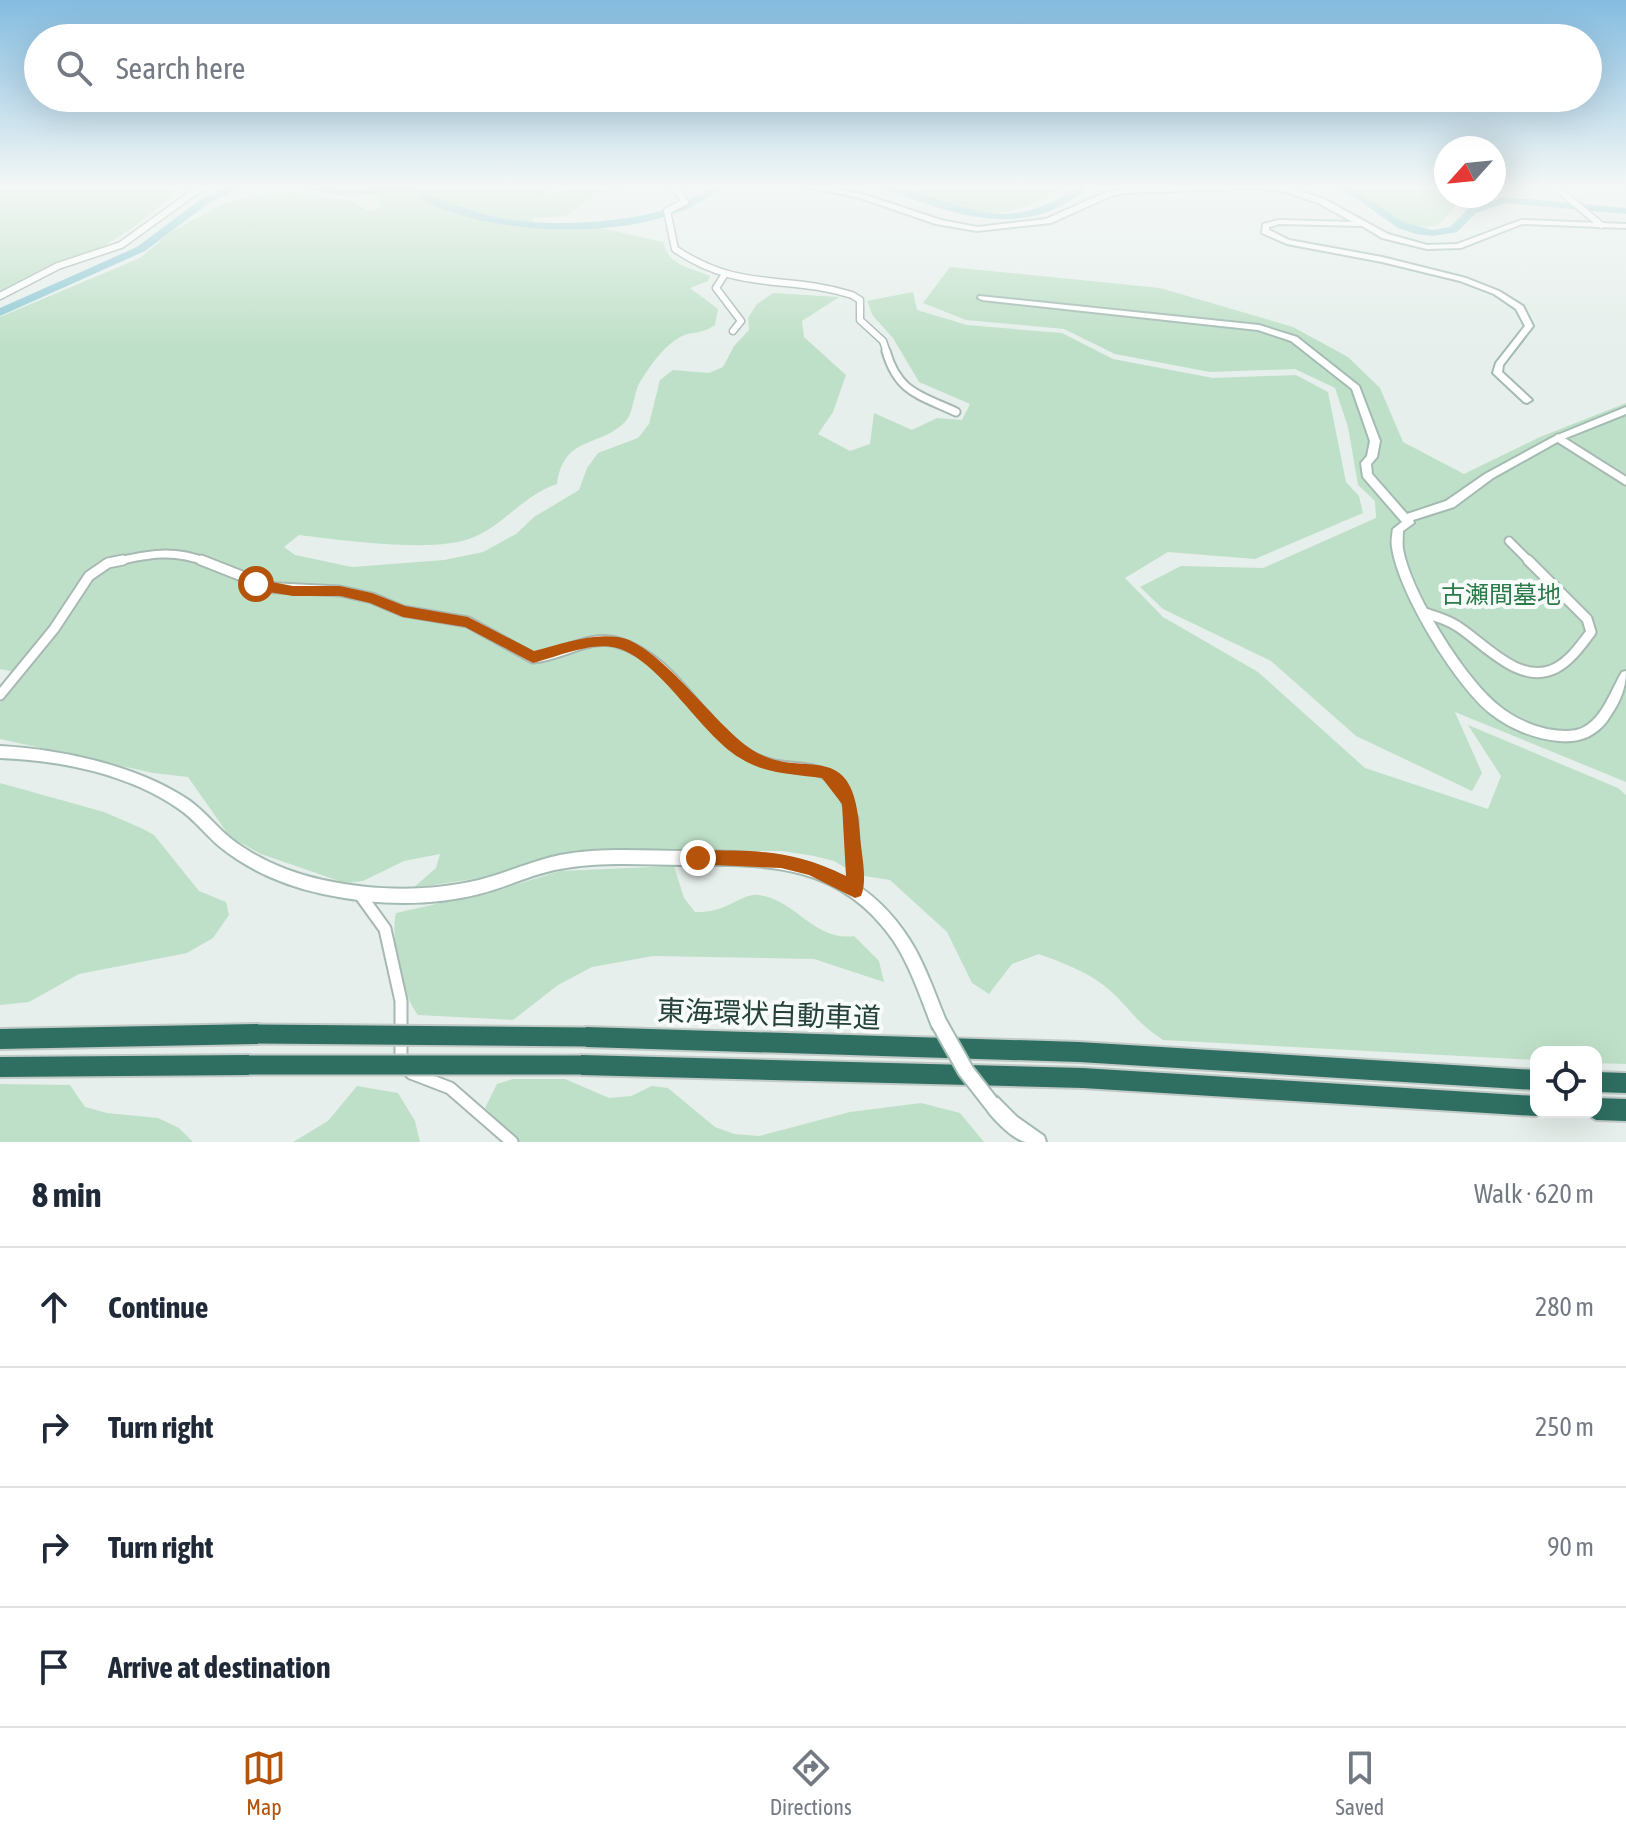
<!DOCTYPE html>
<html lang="en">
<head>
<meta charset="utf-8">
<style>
  :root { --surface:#fff; --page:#f6f6f7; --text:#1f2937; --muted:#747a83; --line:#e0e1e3; --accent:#b45309 }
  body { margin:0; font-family:"Asap Condensed","Noto Sans JP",sans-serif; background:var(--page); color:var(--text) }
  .controls { position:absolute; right:24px; bottom:24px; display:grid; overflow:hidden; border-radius:16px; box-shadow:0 8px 32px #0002 }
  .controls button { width:72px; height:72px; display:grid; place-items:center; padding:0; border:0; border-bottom:2px solid var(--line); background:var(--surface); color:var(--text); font:40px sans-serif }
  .compass { position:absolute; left:1434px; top:136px; width:72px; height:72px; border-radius:50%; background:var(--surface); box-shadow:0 8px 32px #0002; rotate:243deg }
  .stop { position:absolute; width:24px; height:24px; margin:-18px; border:6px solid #b45309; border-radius:50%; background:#fff }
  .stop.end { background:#b45309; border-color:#fff; box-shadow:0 2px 8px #0008 }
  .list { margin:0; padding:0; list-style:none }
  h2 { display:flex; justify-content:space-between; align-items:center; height:104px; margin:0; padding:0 32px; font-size:34px }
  h2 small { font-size:26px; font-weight:400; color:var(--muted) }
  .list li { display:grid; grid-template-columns:52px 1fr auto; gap:24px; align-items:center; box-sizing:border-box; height:120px; padding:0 32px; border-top:2px solid var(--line) }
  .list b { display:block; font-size:30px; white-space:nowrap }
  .list em { font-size:26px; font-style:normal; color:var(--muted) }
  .icon { flex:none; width:44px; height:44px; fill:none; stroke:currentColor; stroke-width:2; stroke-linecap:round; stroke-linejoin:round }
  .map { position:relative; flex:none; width:1626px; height:1142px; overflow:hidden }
  .search { position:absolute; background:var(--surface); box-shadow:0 8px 32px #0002; left:24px; right:24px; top:24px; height:88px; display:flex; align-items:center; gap:20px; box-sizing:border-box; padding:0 28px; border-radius:44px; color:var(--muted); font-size:30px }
  .sheet { height:584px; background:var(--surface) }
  nav { display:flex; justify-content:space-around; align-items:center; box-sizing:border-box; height:112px; border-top:2px solid var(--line); background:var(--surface); font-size:22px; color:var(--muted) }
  nav a { display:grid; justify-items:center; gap:4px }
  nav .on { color:var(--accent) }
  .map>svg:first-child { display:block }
  .green { fill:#bfe0c8 }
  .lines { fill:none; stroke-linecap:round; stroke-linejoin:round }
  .river { fill:#8ec9d4; fill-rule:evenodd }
  .street-far3-casing { stroke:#a8b8b2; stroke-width:9 }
  .street-far2-casing { stroke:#a8b8b2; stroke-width:11 }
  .street-far1-casing { stroke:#a8b8b2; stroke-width:13 }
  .street-casing { stroke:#a8b8b2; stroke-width:15 }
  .secondary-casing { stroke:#a4bbb3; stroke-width:4 }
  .highway-casing { stroke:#c2cac8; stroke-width:4 }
  .street-far3 { stroke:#fff; stroke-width:6 }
  .street-far2 { stroke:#fff; stroke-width:7 }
  .street-far1 { stroke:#fff; stroke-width:9 }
  .street { stroke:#fff; stroke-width:11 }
  .secondary { fill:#fff; fill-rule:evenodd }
  .highway { fill:#2f6f62; fill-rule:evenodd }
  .secondary-bridge-casing { stroke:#a4bbb3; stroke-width:19; stroke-linecap:butt }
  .highway-bridge-casing { stroke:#c2cac8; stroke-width:23; stroke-linecap:butt }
  .secondary-bridge { stroke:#fff; stroke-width:15 }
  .highway-bridge { stroke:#2f6f62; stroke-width:19 }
  .route { fill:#b45309 }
  .labels { text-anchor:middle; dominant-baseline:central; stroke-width:8; stroke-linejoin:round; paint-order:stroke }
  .park-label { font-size:24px; fill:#2d7a4b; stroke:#f7fbf9 }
  .near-street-label { font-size:28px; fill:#24423a; stroke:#f7fbf9 }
</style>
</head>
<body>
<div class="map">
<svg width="1626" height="1142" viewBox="0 0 1626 1142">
  <rect width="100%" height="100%" fill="#e6efeb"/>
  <path class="green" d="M0,185H170L176,190C133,238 60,270 0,292Z
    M350,185H562L533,200L586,185H636L596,194L566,216L533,218L532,226L600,228L663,242C669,266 689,267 710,276L708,281L690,288L718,309L715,325C700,335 693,331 682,336C664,345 650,366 640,382C633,394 634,413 625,422C599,448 564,435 557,484C525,494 505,524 474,537C437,554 341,540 299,535L284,547L295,555L352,567L444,560L483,552L516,534L534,517L579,490L587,468L598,453L638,438L649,424L660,380L673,370L709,373L723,367L734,346L749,330L748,318L757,304L773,293L839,297L802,321L804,337L846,375L833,412L818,434L850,451L870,444L874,413L912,430L937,418L962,420L970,404L919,382L893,338L873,316L867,301L913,292L917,310L967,325L1062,333L1113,359L1213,378L1296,375L1328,392L1346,482L1359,496L1363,513L1255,559L1168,552L1125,578L1163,617L1258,672L1365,768L1488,809L1501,776L1468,725L1618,788L1626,795V1064L1596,1063V1052H1536V1060L1163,1040C1139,1024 1135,1016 1117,997C1096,975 1066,964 1039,954L1012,964L989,994L972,983L947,932L890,880L858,875L834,861L814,856L782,851H602L480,878L413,888L436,868L440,854L404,861L363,881L345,883L261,854L230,837L188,777L153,773L0,739V703L25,674L0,669V317L140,258L171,232L225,203L255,196L297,194L353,201L366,210L376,211L381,205L378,195L349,189Z
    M901,185H1058L1062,187C1051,197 1041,200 1028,205C974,226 950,204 901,185Z
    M1342,185H1446V196L1454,198L1455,207L1438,225C1396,234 1376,201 1342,185Z
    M950,267L1160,288L1293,327L1348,357L1380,388L1403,442L1464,474L1540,437L1626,403V782L1455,712L1482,773L1472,791L1356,736L1271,661L1163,609L1140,587L1181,566L1263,568L1376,518L1375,501L1358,485L1348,427L1335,388L1295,369L1210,372L1115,354L1064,329L966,320L923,303Z
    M0,783L104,812L141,828L154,835L199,891L226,902L229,915L213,938L187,953L79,974L29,1002L0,1005Z
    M674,866L684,898L695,912C727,914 740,893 759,895C796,900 815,942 854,936L879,961L884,982L814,959L653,956L592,967L558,985L513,1020L418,1015C402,995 390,937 396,913L498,890L560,871Z
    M513,1079H565L609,1098L631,1096L652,1086L668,1088L715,1127L734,1134L759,1136L850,1112L921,1103L960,1113L984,1142H519L485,1108L497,1084Z
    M0,1084L70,1085L85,1107L107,1113L158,1118L179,1128L193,1142H0Z
    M357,1086L398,1093L415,1121L420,1142H293L328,1121Z"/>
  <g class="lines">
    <path class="river" d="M232,185H245L209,203L145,251L0,316V308L137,247L201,199Z
      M305,185L348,189L412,186C421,188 425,193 433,197C446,203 461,207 474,211C523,227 582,225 633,217C652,214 673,208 691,198C704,192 709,185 724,185C668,237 546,236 475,219C459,214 438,209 423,200C420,198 417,194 414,192C409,191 400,191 395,192C366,192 330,202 305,185Z
      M875,185C919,185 958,213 1003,214C1021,214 1042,208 1057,199C1070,192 1076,185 1091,185C1040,232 981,223 921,202C906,197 888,193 875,185Z
      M1330,185H1344L1354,189L1405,223L1433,230L1450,227L1468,209L1505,197L1626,208V214L1506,203L1476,213L1457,232L1433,236L1416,234L1398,228L1360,201Z"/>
    <defs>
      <path id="street-far3" d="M674,185L685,202L667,211L675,249C740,293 786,274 852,295L860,300V320L883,341L887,353
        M1553,185L1601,225
        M725,274L716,288L741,321L733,331
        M0,296L58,266L121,245L204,185"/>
      <path id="street-far2" d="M886,351C898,393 920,395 956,412
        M1558,438L1626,481
        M1509,541L1530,562
        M114,562C148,554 174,549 206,562"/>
      <path id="street-far1" d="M201,560L252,580L259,587L340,591L372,598L403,611L468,622L533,658C561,656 588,635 616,642C673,657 699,723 745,753C792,784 837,743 852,821
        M1422,612C1434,616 1447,619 1457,626C1484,643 1520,687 1556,668C1571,660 1581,645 1591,632L1587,619L1528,560
        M0,695L54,629L89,576L108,563L123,560"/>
      <path id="street" d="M852,819L855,890
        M359,893L385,929L401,1001V1060L411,1073L450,1088L512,1142"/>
      <path id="secondary" d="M800,185H815L862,194L941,220L977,227L1046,219L1106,192L1125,189L1268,185L1287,187L1324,199L1388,234L1427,245L1457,244L1521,220L1626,224V228L1522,224L1461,248L1427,249L1382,238L1362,226L1279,224L1269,227V230L1289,240L1382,257L1466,278L1499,291L1523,306L1533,326L1503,365L1502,372L1530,398L1532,400L1527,403L1524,402L1493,373L1496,363L1525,326L1516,309L1494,294L1460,281L1382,262L1287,244L1262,233L1263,224L1279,220L1353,222L1318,203L1283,191L1258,188L1125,193L1111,196L1051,223L977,231L936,224L860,198Z
        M979,296L1259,325L1297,337L1359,386L1380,441L1377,457L1371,464L1372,474L1407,514L1446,501L1485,474L1555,436L1626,407V414L1561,440L1493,478L1454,507L1413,520L1414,523L1403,531C1403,537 1402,543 1403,549C1411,593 1464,677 1498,705C1512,717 1530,725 1547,729C1559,731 1573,733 1584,727C1603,717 1611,690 1622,672L1626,671C1626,691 1618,705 1607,721C1595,737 1578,743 1559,741C1535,739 1510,729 1491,714C1456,687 1398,592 1392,547C1391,542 1392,535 1393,529L1402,522L1363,477L1361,463L1367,456L1370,441L1352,389L1291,341L1258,330L982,300L978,298Z
        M0,746C60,749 140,766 190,801C205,812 216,826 230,838C257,859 290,873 323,880C374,891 428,892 479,880C506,873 532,861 560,855C602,847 645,851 687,851C771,851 850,855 903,930C923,957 934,992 947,1023L945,1029L939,1031L933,1029C921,999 911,967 893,940C841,865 771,864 687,865C645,865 602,861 560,869C532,874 507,887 479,894C428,907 374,905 323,894C286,886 248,870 219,846C205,834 194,819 179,809C129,774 60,760 0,758Z
        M991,1095L997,1097L1017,1117L1044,1136L1046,1142C1040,1142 1033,1142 1026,1142C1013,1140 988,1115 983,1103L985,1097Z"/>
      <path id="highway" d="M258,1024L265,1027L268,1034L265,1041L258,1044L0,1049V1029Z
        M586,1027L1079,1042L1536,1070V1090L1079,1062L586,1047L579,1044L576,1037L579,1030Z
        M249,1055L256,1058L259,1065L256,1072L249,1075L0,1077V1057Z
        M581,1055L1083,1068L1536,1096V1112H1544L1536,1116L1083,1088L581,1075L574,1072L571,1065L574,1058Z
        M1596,1072L1626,1073V1093L1596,1092Z
        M1596,1098L1626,1099V1121L1596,1120L1589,1116L1587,1112H1596Z"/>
    </defs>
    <use href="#street-far3" class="street-far3-casing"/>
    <use href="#street-far2" class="street-far2-casing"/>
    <use href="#street-far1" class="street-far1-casing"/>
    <use href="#street" class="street-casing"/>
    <use href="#secondary" class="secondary-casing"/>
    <use href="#highway" class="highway-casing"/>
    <use href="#street-far3" class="street-far3"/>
    <use href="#street-far2" class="street-far2"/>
    <use href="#street-far1" class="street-far1"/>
    <use href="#street" class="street"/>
    <use href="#secondary" class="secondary"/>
    <use href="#highway" class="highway"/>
    <defs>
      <path id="secondary-bridge" d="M939,1023L966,1071L991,1103"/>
      <path id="highway-bridge" d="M258,1034L586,1037
        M249,1065H581"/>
    </defs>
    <use href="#secondary-bridge" class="secondary-bridge-casing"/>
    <use href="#highway-bridge" class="highway-bridge-casing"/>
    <use href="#secondary-bridge" class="secondary-bridge"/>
    <use href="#highway-bridge" class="highway-bridge"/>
  </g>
  <linearGradient id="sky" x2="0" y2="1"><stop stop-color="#84bce0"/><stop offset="0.54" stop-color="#f4f8f6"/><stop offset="1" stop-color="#f4f8f6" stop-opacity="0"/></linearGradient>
  <rect width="1626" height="345" fill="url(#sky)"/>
  <path class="route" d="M256,579L293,586H340L372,593L405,606L468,617L534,651C561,644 590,633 618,637C657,642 714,723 748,747C802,786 854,729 860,835C861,853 868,880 861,896L855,898L809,875L781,868L692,864V853L698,850C758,851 791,849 846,876L842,804L822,778C793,774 765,774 740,758C701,735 660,660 617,648C592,641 557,657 533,663L465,627L403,617L370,603L340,596H293L256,590L250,584Z"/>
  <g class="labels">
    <g class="park-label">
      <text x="1501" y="594">古瀬間墓地</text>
    </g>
    <g class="near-street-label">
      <text transform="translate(769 1014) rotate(2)">東海環状自動車道</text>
    </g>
  </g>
</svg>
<div class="controls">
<button><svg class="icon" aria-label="locate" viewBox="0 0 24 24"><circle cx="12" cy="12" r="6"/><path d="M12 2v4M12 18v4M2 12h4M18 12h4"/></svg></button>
</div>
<svg class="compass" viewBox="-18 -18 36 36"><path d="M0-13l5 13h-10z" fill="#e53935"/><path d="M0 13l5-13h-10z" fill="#747a83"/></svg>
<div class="stop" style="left:256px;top:584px"></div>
<div class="stop end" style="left:698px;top:858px"></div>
<div class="search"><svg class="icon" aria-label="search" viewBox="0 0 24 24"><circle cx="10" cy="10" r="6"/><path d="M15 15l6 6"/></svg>Search here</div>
</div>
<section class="sheet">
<h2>8 min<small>Walk · 620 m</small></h2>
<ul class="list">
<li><svg class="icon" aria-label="ahead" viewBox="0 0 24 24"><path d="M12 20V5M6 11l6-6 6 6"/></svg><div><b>Continue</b></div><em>280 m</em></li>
<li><svg class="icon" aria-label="right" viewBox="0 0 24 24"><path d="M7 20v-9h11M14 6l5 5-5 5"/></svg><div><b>Turn right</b></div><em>250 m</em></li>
<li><svg class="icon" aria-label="right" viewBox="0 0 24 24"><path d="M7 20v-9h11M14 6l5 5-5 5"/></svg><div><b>Turn right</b></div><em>90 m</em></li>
<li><svg class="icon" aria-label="arrive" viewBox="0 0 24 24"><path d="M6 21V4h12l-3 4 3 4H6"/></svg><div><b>Arrive at destination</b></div></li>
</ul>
</section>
<nav>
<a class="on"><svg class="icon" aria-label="map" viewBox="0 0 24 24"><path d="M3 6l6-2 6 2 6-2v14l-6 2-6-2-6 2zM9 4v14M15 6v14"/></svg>Map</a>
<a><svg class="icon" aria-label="directions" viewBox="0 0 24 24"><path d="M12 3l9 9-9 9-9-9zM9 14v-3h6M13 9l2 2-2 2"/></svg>Directions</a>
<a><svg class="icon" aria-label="saved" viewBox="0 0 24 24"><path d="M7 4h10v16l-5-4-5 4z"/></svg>Saved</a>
</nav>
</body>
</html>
